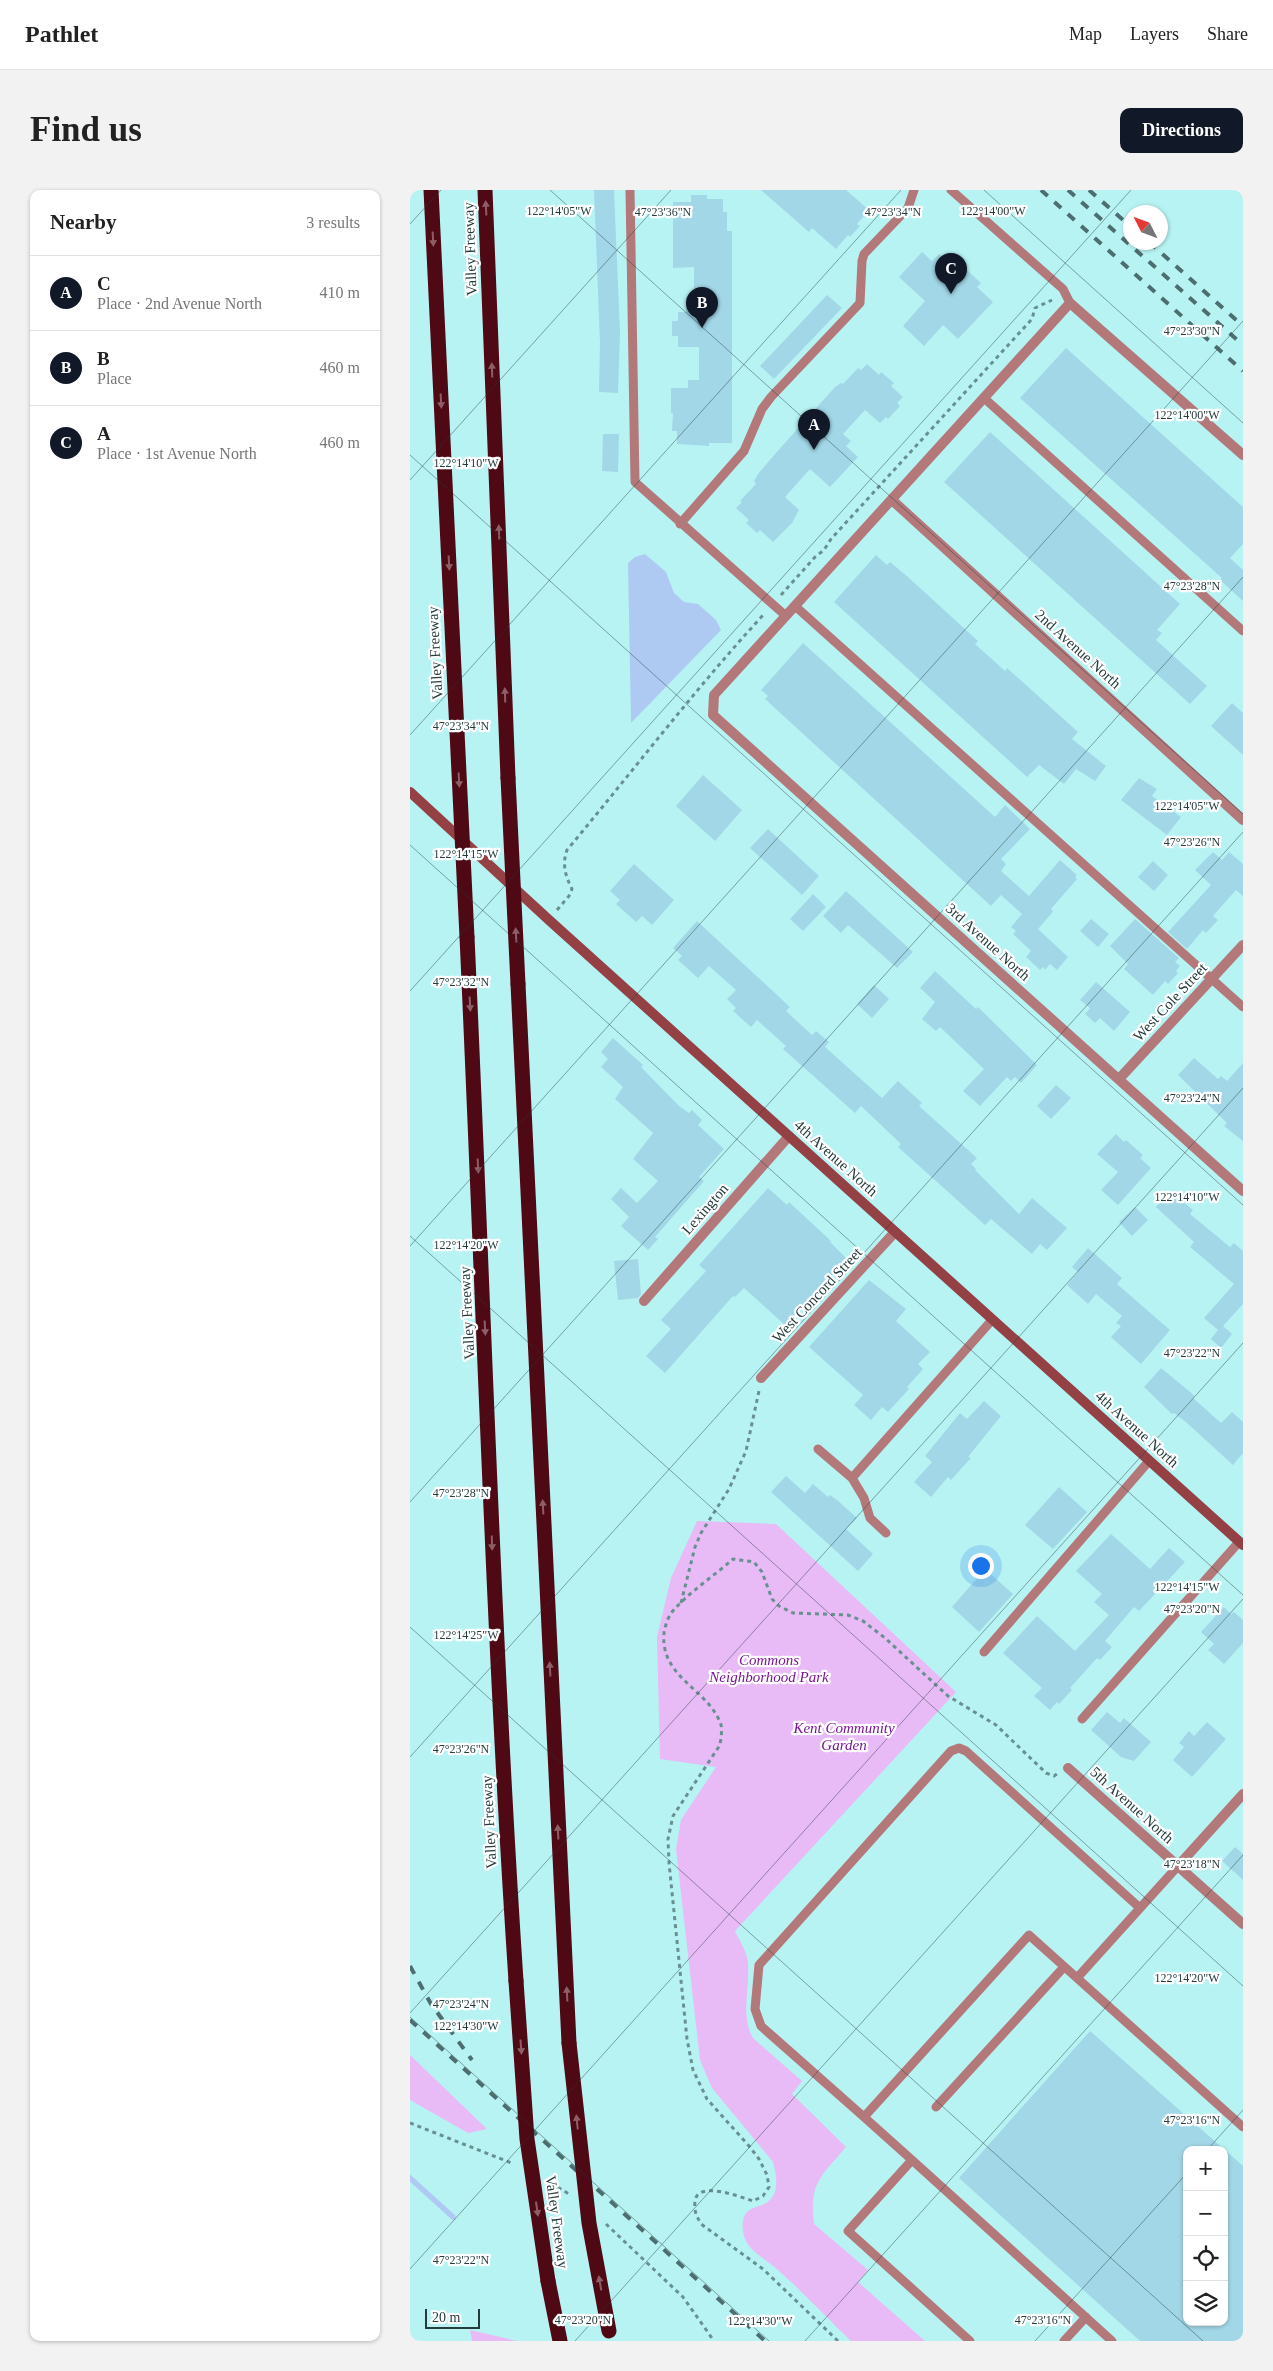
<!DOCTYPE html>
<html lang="en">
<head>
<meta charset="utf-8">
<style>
  :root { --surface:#fff; --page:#f2f2f2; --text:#222; --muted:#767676; --line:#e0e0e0; --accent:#111827 }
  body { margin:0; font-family:"Times New Roman",serif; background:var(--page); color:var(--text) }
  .controls { position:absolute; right:15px; bottom:15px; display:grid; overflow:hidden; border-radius:10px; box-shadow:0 1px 4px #0004 }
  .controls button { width:45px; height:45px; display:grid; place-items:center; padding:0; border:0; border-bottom:1px solid var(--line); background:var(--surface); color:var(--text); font:25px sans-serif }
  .compass { position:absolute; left:713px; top:15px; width:45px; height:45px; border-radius:50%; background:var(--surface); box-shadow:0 1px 4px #0004; rotate:312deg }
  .scale { position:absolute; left:15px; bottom:12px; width:55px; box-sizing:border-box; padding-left:5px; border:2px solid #243c3d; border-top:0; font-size:14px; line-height:18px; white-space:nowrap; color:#243c3d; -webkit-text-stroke:4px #fff; paint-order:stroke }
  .you { position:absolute; left:570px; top:1375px; width:18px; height:18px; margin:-12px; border:4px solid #fff; border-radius:50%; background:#1a73e8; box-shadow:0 0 0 8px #1a73e833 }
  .badge { display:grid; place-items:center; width:32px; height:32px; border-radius:50%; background:var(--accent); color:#fff; font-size:16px; font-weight:700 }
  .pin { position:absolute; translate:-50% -41px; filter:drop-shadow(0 1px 2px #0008) }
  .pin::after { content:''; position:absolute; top:26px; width:18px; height:15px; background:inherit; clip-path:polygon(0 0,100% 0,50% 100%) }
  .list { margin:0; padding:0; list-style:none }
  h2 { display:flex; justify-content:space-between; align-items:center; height:65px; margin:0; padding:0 20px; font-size:21px }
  h2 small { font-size:16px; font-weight:400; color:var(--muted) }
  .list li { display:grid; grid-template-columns:32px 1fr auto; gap:15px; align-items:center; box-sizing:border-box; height:75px; padding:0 20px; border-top:1px solid var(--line) }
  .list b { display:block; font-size:19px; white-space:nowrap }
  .list p { margin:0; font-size:16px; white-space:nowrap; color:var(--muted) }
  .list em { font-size:16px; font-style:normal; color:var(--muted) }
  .icon { flex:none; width:28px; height:28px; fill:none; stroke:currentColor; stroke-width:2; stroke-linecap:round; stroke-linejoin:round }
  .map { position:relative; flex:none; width:833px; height:2151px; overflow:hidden; border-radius:10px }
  header { display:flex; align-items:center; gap:30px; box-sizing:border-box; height:70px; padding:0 25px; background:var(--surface); border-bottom:1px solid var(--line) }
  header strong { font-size:24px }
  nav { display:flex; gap:28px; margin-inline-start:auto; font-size:18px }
  .intro { display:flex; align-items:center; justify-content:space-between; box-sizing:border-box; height:120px; padding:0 30px }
  h1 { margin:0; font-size:35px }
  .button { padding:12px 22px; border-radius:10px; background:var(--accent); color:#fff; font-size:18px; font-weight:700 }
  main { display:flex; gap:30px; padding:0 30px }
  aside { flex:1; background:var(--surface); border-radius:10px; box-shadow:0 1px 4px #0004 }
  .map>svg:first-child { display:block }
  .green { fill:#e8baf6 }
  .water { fill:#aecaf3 }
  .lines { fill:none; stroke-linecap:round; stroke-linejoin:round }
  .stream { stroke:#aecaf3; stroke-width:5.5 }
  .building { fill:#a2d7e7; fill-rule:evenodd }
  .path { stroke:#689091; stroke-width:3; stroke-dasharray:4 4; stroke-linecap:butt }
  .lane { stroke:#b37879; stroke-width:9 }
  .street { stroke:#b37879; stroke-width:10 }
  .secondary { stroke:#944146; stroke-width:10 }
  .highway { stroke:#4e0915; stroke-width:15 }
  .rail { stroke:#4d6e6f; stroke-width:4; stroke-dasharray:9 9; stroke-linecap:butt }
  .highway-bridge { stroke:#4e0915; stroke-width:15 }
  .oneway { fill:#8c5f67 }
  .ticks { fill:none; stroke:#243c3d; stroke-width:1; stroke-opacity:0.45 }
  .labels { text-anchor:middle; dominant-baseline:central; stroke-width:4.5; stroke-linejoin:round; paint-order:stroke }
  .street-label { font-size:15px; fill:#243c3d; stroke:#fff }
  .park-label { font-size:15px; font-style:italic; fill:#7a1493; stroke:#fff }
  .ticks-label { font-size:12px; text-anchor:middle; fill:#243c3d; stroke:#fff; stroke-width:4.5; stroke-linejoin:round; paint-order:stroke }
</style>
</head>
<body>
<header>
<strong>Pathlet</strong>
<nav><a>Map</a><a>Layers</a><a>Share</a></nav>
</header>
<div class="intro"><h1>Find us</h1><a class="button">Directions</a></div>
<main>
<aside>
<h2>Nearby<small>3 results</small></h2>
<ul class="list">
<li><span class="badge">A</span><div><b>C</b><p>Place · 2nd Avenue North</p></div><em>410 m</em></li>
<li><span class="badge">B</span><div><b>B</b><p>Place</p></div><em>460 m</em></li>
<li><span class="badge">C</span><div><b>A</b><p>Place · 1st Avenue North</p></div><em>460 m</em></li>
</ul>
</aside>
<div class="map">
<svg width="833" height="2151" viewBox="0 0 833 2151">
  <rect width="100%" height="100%" fill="#b8f3f4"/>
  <path class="green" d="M287,1331L366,1334L546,1502L325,1741C330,1751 338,1764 338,1774C340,1799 330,1826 343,1848L392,1891L382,1904L436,1957C411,1987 399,1992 404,2034L458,2080L448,2092L515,2151H441C417,2128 394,2103 369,2081C360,2072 344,2064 337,2053C333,2046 331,2035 334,2027C337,2019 344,2018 352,2015C371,2007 367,1987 363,1972L302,1898L290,1870L266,1659L271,1630L306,1577L250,1569L247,1447L261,1388Z
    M0,1865L77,1939L58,1943L0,1910Z
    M60,2140L107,2151H62Z"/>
  <path class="water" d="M235,364L256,382L264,403L274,412L288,414L306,430L311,440L221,533L218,373L225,367Z"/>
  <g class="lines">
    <path class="stream" d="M0,1988L43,2027"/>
  </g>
  <path class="building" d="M184,0H204L210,143L208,203L189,202L190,153Z
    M351,0H436L459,20L447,34L450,36L440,47L438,45L426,59L402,38L399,42Z
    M281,5H297V9H313V22H317V41H322V253H299V256L267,254V241H262L263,223H261V198H278V190H289V157H268V146H262V131H268V122H276V114H284V77L263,78V12H281Z
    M512,62L522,71L529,64L546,81L551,75L571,93L567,97L583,112L548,149L533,135L514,156L493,136L515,111L489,87Z
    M417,105L432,118L364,189L350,176Z
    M656,158L833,317V354L820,368L833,380V411L810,390L812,388L610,208Z
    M457,174L469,185L471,182L484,193L481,196L493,207L487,213L490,216L478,229L476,227L470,233L455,220L433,244L441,251L436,256L448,267L420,297L400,279L375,307L389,320L382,333L363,352L350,340L347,343L336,333L339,330L326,318L332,312L330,311L346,294L344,291L348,284L365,264L425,197L431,193L433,194L448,178L451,180Z
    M580,242L770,414L747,440L752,443L746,450L797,496L780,514L534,292Z
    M193,244H209L208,282L192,281Z
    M466,365L477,375L480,372L498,387L568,451L565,454L595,481L597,478L668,542L662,549L696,576L685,591L666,579L654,594L629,575L617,587L424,412Z
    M393,453L585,627L595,615L620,639L591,669L596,674L591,681L619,706L650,670L667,685L665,687L667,689L641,719L643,721L641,724L628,739L658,767L647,780L640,774L635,780L633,777L630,780L616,767L621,761L603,744L606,741L601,737L612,724L591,705L581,716L355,509L358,506L351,500Z
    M822,513L833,523V565L801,536Z
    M293,585L332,620L305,651L266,616Z
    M729,588L747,599L742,606L771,627L757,645L711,610Z
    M358,639L409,686L392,705L340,658Z
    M803,662L812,670L819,662L833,674V706L826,700L803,726L808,730L796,743L793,740L777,759L758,742L801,695L785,680Z
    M743,671L758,685L744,701L728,687Z
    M224,674L264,710L242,735L232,726L226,732L206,714L210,710L200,701Z
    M436,701L503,762L487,778L438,735L431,743L413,726Z
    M403,704L416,717L393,741L380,729Z
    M681,729L699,744L688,757L670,741Z
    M725,729L769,768L765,772L770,776L766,781L768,783L758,794L755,791L743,805L714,779L718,774L700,756Z
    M287,731L380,817L376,821L402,845L406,841L419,852L415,857L472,908L488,891L512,913L509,916L567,968L561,974L566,979L565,980L609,1024L622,1008L657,1038L637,1060L630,1054L622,1064L581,1029L575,1035L488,957L491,954L451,916L445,923L373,859L376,856L347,830L341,837L323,821L326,818L317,809L326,800L299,776L288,788L268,770L272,766L263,758Z
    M525,781L566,819L568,817L627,875L611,893L605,887L601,891L597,887L570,916L553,901L574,879L530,837L526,841L512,829L525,812L510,798Z
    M686,792L720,822L704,841L690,828L685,833L675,824L680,818L670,810Z
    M464,795L479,809L462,828L447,814Z
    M203,848L233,875L231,877L269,916L279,923L282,920L292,930L288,935L314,959L289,987L294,991L245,1047L248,1049L238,1060L211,1036L219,1027L201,1009L211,998L227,1013L248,991L223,969L243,943L205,909L213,897L191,877L198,869L191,862Z
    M784,868L808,889L811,886L817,891L833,873V951L814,936L817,933L768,885Z
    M646,895L661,908L641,929L627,916Z
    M706,944L714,952L716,950L733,965L730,968L741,978L708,1015L691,1000L708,982L687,964Z
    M358,998L377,1015L379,1012L421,1051L420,1052L437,1069L376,1136L334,1098L325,1107L323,1106L255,1183L236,1166L261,1139L251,1130L296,1081L289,1075Z
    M760,1001L783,1020L780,1024L820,1057L824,1053L833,1061V1114L813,1136L822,1144L811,1158L801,1149L808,1140L794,1128L824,1094L780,1057L784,1052L746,1017Z
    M725,1017L738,1030L722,1046L709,1032Z
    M678,1058L712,1088L707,1094L760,1140L731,1174L701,1147L711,1136L706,1133L712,1126L686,1104L678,1114L657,1095L668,1082L662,1077Z
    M228,1069L231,1104L228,1108L208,1110L204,1071Z
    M459,1090L496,1119L486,1131L520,1162L508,1174L513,1179L497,1197L499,1199L478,1222L472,1217L461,1230L444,1215L453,1205L399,1157Z
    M751,1178L785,1206L783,1208L811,1233L822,1222L833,1232V1263L823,1275L777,1233L764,1223L762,1224L734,1197Z
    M574,1211L591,1226L558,1267L561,1268L541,1290L538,1287L521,1307L504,1292L522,1272L515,1266L550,1223L557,1229Z
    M376,1286L395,1303L403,1294L418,1307L420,1305L427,1310L447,1328L436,1339L463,1364L448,1381L361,1302Z
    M649,1297L677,1322L643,1359L615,1335Z
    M701,1344L740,1379L759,1358L775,1372L729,1421L724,1417L695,1451L702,1457L690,1470L687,1468L660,1498L662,1500L649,1514L647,1512L640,1520L624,1506L632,1498L593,1463L627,1426L665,1461L699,1425L684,1412L692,1404L666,1381Z
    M575,1379L603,1404L569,1442L542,1417Z
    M814,1417L821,1424L824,1422L833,1430V1453L814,1474L798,1460L804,1454L791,1442Z
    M697,1522L710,1533L714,1528L741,1552L724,1571L711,1567L681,1540Z
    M797,1532L816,1549L782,1587L763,1570L774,1557L769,1553L779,1541L784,1546Z
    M825,1657L833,1664V1690L812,1671Z
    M680,1841L833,1976V2151H730L549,1988ZM777,1960H814V2132H777Z"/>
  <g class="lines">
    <path class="path" d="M371,405L405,367L414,360L421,349L622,129L625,118L642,110
      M147,720L159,706L162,699C155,685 152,674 157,660C223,581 285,499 355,423
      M271,1413L285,1357L291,1343L319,1299L336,1261L349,1201
      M0,1933L104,1974
      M141,1993L159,2004
      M196,2034L273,2107L304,2151
      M428,2151L353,2079L291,2034C286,2025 284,2021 285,2011C288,1990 330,2007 343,2011L353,2006L359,1997L357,1985L349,1969L339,1956L297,1909L283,1880L277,1849L259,1673L258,1649L263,1626L310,1555C311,1547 313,1538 310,1532C296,1498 250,1487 254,1443C255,1436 258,1427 262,1422C279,1402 304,1386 323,1369L344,1372L352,1382L362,1409L369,1416L383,1423L438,1425L453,1431L475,1448L538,1506L586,1535L636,1583L644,1586L647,1584"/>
    <path class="lane" d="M220,0L225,292L376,426
      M541,0L653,99L660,113
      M574,208L833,441
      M270,334L334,261L352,219L361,207L450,113L452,71L454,64L498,18L504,0
      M385,416L833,817
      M408,1259L442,1288L582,1130
      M442,1288L454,1308L460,1328L476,1343
      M574,1462L739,1271
      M672,1529L829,1352
      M667,1788L833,1937
      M526,1917L654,1777
      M454,1927L351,1836L345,1819L349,1775L541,1561L549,1558L556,1561L730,1718
      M502,1970L702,2151
      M560,2151L438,2041L502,1970L454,1927L619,1745L667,1788L768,1676
      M654,2151L676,2127"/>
    <path class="street" d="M833,265L660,113L304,505L303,525L833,1001
      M482,310L833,630
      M709,889L833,755
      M234,1111L379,946
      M351,1188L485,1042
      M658,1578L833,1734
      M768,1676L833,1604"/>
    <path class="secondary" d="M0,602L139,730L833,1355"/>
    <path class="highway" d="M21,0L47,542
      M75,0L98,588
      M57,747C73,1095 83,1444 106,1791
      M108,794L159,1853
      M138,2091L150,2151"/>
    <path class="rail" d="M631,0L833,181
      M658,0L833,155
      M679,0L720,36
      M739,52L833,136
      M0,1776L21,1814L62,1870
      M0,1830L355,2151"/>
    <path class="highway-bridge" d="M47,542L57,747
      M98,588L108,794
      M106,1791L117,1949L138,2091
      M159,1853L179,2033L199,2141"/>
  </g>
  <defs><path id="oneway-solid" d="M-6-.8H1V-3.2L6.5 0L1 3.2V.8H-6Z" transform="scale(1.25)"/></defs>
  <g class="oneway">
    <use href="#oneway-solid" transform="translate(76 18) rotate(-93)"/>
    <use href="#oneway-solid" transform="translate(23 49) rotate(87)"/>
    <use href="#oneway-solid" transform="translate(82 180) rotate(-92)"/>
    <use href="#oneway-solid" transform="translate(31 211) rotate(87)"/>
    <use href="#oneway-solid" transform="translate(89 342) rotate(-92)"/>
    <use href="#oneway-solid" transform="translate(39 373) rotate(87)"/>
    <use href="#oneway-solid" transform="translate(95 505) rotate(-92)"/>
    <use href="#oneway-solid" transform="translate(49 590) rotate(87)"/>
    <use href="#oneway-solid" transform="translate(106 745) rotate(-93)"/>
    <use href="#oneway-solid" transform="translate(60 814) rotate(87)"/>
    <use href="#oneway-solid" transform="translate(68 976) rotate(87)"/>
    <use href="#oneway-solid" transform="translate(75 1138) rotate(87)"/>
    <use href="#oneway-solid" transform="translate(133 1317) rotate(-93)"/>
    <use href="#oneway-solid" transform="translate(82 1353) rotate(88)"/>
    <use href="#oneway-solid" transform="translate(140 1479) rotate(-93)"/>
    <use href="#oneway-solid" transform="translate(148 1642) rotate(-93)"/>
    <use href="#oneway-solid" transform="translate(157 1804) rotate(-93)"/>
    <use href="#oneway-solid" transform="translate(111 1857) rotate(86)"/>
    <use href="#oneway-solid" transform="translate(167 1932) rotate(-96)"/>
    <use href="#oneway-solid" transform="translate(127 2019) rotate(82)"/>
    <use href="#oneway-solid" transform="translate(190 2093) rotate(-100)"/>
  </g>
  <path class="ticks" d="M140,0L833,624M574,0L833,233M0,34L31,0M0,265L833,1015M0,290L261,0M0,545L491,0M0,655L833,1405M0,801L721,0M0,1046L833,1796M0,1056L833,131M0,1312L833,387M0,1437L793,2151M0,1567L833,642M0,1823L833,898M0,1827L359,2151M797,1960L833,1920M0,2079L833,1153M165,2151L833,1409M395,2151L833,1665M625,2151L777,1983"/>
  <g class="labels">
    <g class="street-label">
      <text transform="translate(60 59) rotate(-92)">Valley Freeway</text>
      <text transform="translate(668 459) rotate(42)">2nd Avenue North</text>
      <text transform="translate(25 463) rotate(-93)">Valley Freeway</text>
      <text transform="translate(578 752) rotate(42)">3rd Avenue North</text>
      <text transform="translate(760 812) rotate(-47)">West Cole Street</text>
      <text transform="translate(426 968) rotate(42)">4th Avenue North</text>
      <text transform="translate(295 1019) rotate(-49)">Lexington</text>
      <text transform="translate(407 1105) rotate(-47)">West Concord Street</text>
      <text transform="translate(57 1123) rotate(-93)">Valley Freeway</text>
      <text transform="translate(727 1239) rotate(42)">4th Avenue North</text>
      <text transform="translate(722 1615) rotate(42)">5th Avenue North</text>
      <text transform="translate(79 1632) rotate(-93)">Valley Freeway</text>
      <text transform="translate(147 2032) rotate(82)">Valley Freeway</text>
    </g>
    <g class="park-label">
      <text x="359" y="1470">Commons<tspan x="359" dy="17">Neighborhood Park</tspan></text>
      <text x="434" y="1538">Kent Community<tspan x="434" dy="17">Garden</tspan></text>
    </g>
  </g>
  <g class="ticks-label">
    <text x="149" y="25">122°14'05"W</text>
    <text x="583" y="25">122°14'00"W</text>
    <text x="253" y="26">47°23'36"N</text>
    <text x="483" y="26">47°23'34"N</text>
    <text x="782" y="145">47°23'30"N</text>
    <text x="777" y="229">122°14'00"W</text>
    <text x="56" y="277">122°14'10"W</text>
    <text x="782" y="400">47°23'28"N</text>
    <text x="51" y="540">47°23'34"N</text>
    <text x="777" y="620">122°14'05"W</text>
    <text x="782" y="656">47°23'26"N</text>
    <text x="56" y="668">122°14'15"W</text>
    <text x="51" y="796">47°23'32"N</text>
    <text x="782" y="912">47°23'24"N</text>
    <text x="777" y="1011">122°14'10"W</text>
    <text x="56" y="1059">122°14'20"W</text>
    <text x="782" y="1167">47°23'22"N</text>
    <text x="51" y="1307">47°23'28"N</text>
    <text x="777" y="1401">122°14'15"W</text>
    <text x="782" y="1423">47°23'20"N</text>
    <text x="56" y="1449">122°14'25"W</text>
    <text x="51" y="1563">47°23'26"N</text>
    <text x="782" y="1678">47°23'18"N</text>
    <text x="777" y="1792">122°14'20"W</text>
    <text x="51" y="1818">47°23'24"N</text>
    <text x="56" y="1840">122°14'30"W</text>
    <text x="782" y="1934">47°23'16"N</text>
    <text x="51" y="2074">47°23'22"N</text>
    <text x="173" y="2134">47°23'20"N</text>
    <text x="633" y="2134">47°23'16"N</text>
    <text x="350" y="2135">122°14'30"W</text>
  </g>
</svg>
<div class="controls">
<button>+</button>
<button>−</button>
<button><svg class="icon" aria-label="locate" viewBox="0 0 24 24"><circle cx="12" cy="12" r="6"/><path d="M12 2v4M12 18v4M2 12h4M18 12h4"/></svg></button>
<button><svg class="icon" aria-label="layers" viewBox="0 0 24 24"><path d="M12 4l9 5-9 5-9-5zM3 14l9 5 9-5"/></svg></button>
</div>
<svg class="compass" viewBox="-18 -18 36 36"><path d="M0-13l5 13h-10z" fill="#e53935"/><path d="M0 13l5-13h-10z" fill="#767676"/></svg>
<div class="scale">20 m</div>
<div class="you"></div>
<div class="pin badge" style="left:404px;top:260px">A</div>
<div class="pin badge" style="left:292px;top:138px">B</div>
<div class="pin badge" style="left:541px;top:104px">C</div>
</div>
</main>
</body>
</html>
